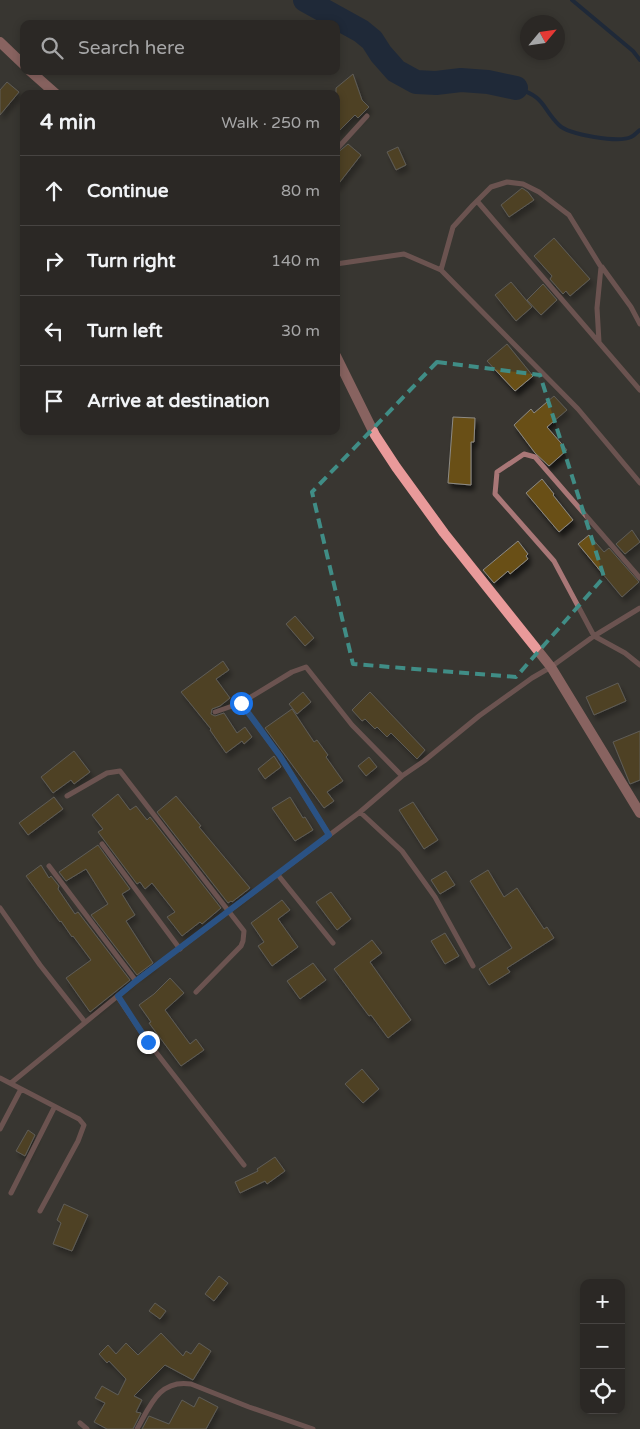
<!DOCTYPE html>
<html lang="en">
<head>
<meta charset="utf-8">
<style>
  :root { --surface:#2b2825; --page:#373432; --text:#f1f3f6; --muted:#a6a6a7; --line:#474442 }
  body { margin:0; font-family:"Varela Round",sans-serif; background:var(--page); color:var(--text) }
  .controls { position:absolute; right:15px; bottom:15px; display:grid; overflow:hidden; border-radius:10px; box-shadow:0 2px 8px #0003 }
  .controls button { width:45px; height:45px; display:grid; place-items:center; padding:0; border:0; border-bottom:1px solid var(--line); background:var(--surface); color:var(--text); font:25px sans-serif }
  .compass { position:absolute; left:520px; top:15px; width:45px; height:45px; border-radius:50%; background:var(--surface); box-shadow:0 2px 8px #0003; rotate:61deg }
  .stop { position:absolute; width:15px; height:15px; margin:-11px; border:4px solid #1a73e8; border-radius:50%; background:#fff }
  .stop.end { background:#1a73e8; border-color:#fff; box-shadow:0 1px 5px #0008 }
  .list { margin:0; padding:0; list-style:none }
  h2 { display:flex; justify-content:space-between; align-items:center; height:65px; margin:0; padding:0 20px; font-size:21px }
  h2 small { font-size:16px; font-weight:400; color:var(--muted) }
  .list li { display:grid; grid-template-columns:32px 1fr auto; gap:15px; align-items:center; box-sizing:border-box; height:70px; padding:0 20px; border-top:1px solid var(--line) }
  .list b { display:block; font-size:19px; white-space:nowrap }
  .list em { font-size:16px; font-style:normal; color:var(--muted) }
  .icon { flex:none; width:28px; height:28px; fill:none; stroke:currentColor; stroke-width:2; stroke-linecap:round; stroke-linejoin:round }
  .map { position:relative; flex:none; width:640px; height:1429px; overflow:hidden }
  .search { position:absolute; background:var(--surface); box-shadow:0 2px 8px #0003; left:20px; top:20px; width:320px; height:55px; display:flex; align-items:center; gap:12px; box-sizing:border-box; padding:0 18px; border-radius:10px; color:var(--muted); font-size:19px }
  .panel { position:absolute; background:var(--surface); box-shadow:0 2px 8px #0003; left:20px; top:90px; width:320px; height:345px; border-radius:10px }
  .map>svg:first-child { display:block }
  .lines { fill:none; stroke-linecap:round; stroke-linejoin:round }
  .stream { stroke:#021a41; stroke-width:4 }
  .river { stroke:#021a41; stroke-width:24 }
  .building { fill:#695017; stroke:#8d8a84; filter:url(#shadow) }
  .street { stroke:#a97777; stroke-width:5 }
  .secondary { stroke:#e99a9a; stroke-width:10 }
  .route { stroke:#1a73e8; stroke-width:6 }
  .marked { fill:none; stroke:#408d86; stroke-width:4; stroke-dasharray:10 6; stroke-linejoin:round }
</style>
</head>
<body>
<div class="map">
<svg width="640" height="1429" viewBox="0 0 640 1429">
  <defs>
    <filter id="shadow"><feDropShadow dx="3" dy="5" stdDeviation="2.5" flood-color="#0009"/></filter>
  </defs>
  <rect width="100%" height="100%" fill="#393631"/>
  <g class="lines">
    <path class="stream" d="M572,0L633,51L640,60
      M516,88C546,97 541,107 559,125C569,135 619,143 631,137C634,136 637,132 640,130"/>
    <path class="river" d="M305,0L361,31L372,40L381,54L396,71L416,82L436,83L461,80L488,82L516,88"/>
  </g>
  <path class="building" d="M353,74L362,100L369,107L358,118L355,115L336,134V88Z
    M7,82L19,92L0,115V90Z
    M348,144L361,155L336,187V154Z
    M398,147L406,165L396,170L387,152Z
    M522,188L528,192L534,200L509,217L501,205Z
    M554,238L590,279L570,296L566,291L563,294L550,279L552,276L534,256Z
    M511,282L532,307L516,321L495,295Z
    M543,284L557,300L541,315L527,300Z
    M507,344L533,376L515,391L487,361Z
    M554,396L567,410L547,427L567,450L549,466L535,453L514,425L531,409L534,413Z
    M453,417L475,418L474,442H471V485L448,483Z
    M542,479L554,494L553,495L573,520L559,532L526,493Z
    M632,530L640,542L625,554L616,544Z
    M589,535L604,552L609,548L639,582L622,597L578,544Z
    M518,541L528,554L526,556L528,559L510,574L508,571L494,583L483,570Z
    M295,616L314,638L305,646L286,624Z
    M223,661L229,670L216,679L230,698L220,706L212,709L211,714L215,716L224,713L237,733L245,727L252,737L244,744L242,741L226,753L210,730L211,729L181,692Z
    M618,683L626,701L594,715L586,697Z
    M303,692L311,702L297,714L289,704Z
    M370,692L425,750L417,759L391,733L387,737L377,727L375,729L365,719L362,721L352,710Z
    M292,709L314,742L317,740L328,755L326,757L343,781L327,792L334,801L324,808L265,728Z
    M640,731V780L630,784L613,742Z
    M74,751L90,772L74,784L71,780L53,793L41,777Z
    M274,756L281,767L265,779L258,769Z
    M369,757L377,767L366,776L358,766Z
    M118,794L130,810L136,806L147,820L150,817L221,908L202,924L200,922L182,936L167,917L175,912L152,883L145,889L140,882L137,884L98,832L103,829L92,815Z
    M176,796L201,826L199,827L250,888L232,902L231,901L228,903L157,812Z
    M54,797L63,809L28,835L19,823Z
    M290,797L303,818L305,817L313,830L295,841L272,808Z
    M413,802L438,840L424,849L399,810Z
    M98,845L130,889L122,894L135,915L126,921L153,963L137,975L91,915L108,904L86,869L66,881L59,872Z
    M41,865L49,878L51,876L59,886L58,889L75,914L78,912L130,980L90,1012L66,978L91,960L73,936L72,937L61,921L60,922L26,876Z
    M488,870L504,897L517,888L544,929L547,927L554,938L507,968L510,972L489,985L479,969L512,948L470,881Z
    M446,871L455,885L440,894L431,880Z
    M331,892L351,919L337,930L316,902Z
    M282,900L290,910L278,919L298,947L272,966L258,946L264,942L251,923Z
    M445,933L459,956L445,964L431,941Z
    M372,940L382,953L370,962L411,1020L388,1038L371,1015L369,1016L334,969Z
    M313,963L326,980L300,999L287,981Z
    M170,978L184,993L165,1010L190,1044L196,1039L204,1050L181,1066L149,1023L151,1022L139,1005L154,994Z
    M362,1069L379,1089L363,1103L345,1084Z
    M28,1130L35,1135L25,1156L16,1151Z
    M275,1157L285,1171L267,1184L265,1181L240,1193L235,1182L258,1171L257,1169Z
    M64,1204L88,1215L72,1251L53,1244L61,1223L57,1220Z
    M219,1276L228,1283L214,1301L205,1294Z
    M155,1303L166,1311L160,1319L149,1311Z
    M161,1333L183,1356L186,1351L191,1354L199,1343L211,1351L193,1380L165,1365L134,1396L142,1400L136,1412L141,1413L133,1429H107L94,1422L105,1403L95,1398L102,1386L118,1395L126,1379L109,1361L107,1363L99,1354L108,1345L116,1354L126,1343L138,1355Z
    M199,1397L218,1407L206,1429H142L149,1416L169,1424L182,1400L194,1407Z"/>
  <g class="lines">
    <path class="street" d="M336,150L367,116
      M477,201L640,390
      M336,264L404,254L441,270L453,227L473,205L491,187L507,182L523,184L539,192L569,215L601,267L597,308L599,342
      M602,267L631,307L640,324
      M441,270L578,409L640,483
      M640,578L535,457L524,454L497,472L495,494L554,561L594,636L625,653L640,665
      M241,703L292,672L306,667L352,725L402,776
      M215,712L241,703L280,756L329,835
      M67,796L107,773L120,771L244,931L243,941L241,946L196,992
      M360,812L402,851L435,897L473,966
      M102,844L180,949
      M49,866L136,981
      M278,875L333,943
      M0,908L40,965L85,1022
      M118,997L148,1042L244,1165
      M0,1078L79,1119L84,1125L78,1141L40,1211
      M11,1083L136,981L360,812L402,776L424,761L479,716L532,678L551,667L594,636L640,608
      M0,1129L21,1089
      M11,1193L54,1108
      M80,1423L87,1429
      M137,1429C150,1406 159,1379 191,1384L249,1407L313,1429"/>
    <path class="secondary" d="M0,42L24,65
      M30,71L56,94
      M336,356L375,435L396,467L444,533L551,667L640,813"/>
  </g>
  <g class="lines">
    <path class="route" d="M148,1042L118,996L136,981L329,835L280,756L241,703"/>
  </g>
  <path d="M0 0H640V1429H0ZM437,362L540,375L604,577L516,677L353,664L312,492Z" fill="#393631" fill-opacity=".55" fill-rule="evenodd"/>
  <path class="marked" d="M437,362L540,375L604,577L516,677L353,664L312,492Z"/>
</svg>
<div class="controls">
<button>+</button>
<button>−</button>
<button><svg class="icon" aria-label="locate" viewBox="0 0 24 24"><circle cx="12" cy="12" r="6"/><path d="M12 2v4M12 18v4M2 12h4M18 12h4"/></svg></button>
</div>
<svg class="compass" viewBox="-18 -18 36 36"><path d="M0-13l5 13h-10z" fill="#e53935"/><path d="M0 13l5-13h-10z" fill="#a6a6a7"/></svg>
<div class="stop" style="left:241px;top:703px"></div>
<div class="stop end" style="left:148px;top:1042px"></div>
<div class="search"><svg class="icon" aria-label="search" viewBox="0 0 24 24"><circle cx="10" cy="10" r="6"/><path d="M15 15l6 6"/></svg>Search here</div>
<section class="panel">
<h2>4 min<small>Walk · 250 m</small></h2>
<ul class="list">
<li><svg class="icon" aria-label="ahead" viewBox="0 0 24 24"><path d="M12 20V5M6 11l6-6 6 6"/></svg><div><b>Continue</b></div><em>80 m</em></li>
<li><svg class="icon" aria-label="right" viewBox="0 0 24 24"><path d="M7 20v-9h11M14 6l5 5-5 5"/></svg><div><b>Turn right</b></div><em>140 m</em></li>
<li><svg class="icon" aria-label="left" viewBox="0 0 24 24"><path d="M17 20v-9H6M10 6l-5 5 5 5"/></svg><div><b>Turn left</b></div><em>30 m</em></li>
<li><svg class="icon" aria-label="arrive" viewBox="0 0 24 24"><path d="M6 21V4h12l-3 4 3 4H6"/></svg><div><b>Arrive at destination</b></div></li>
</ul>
</section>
</div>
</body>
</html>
